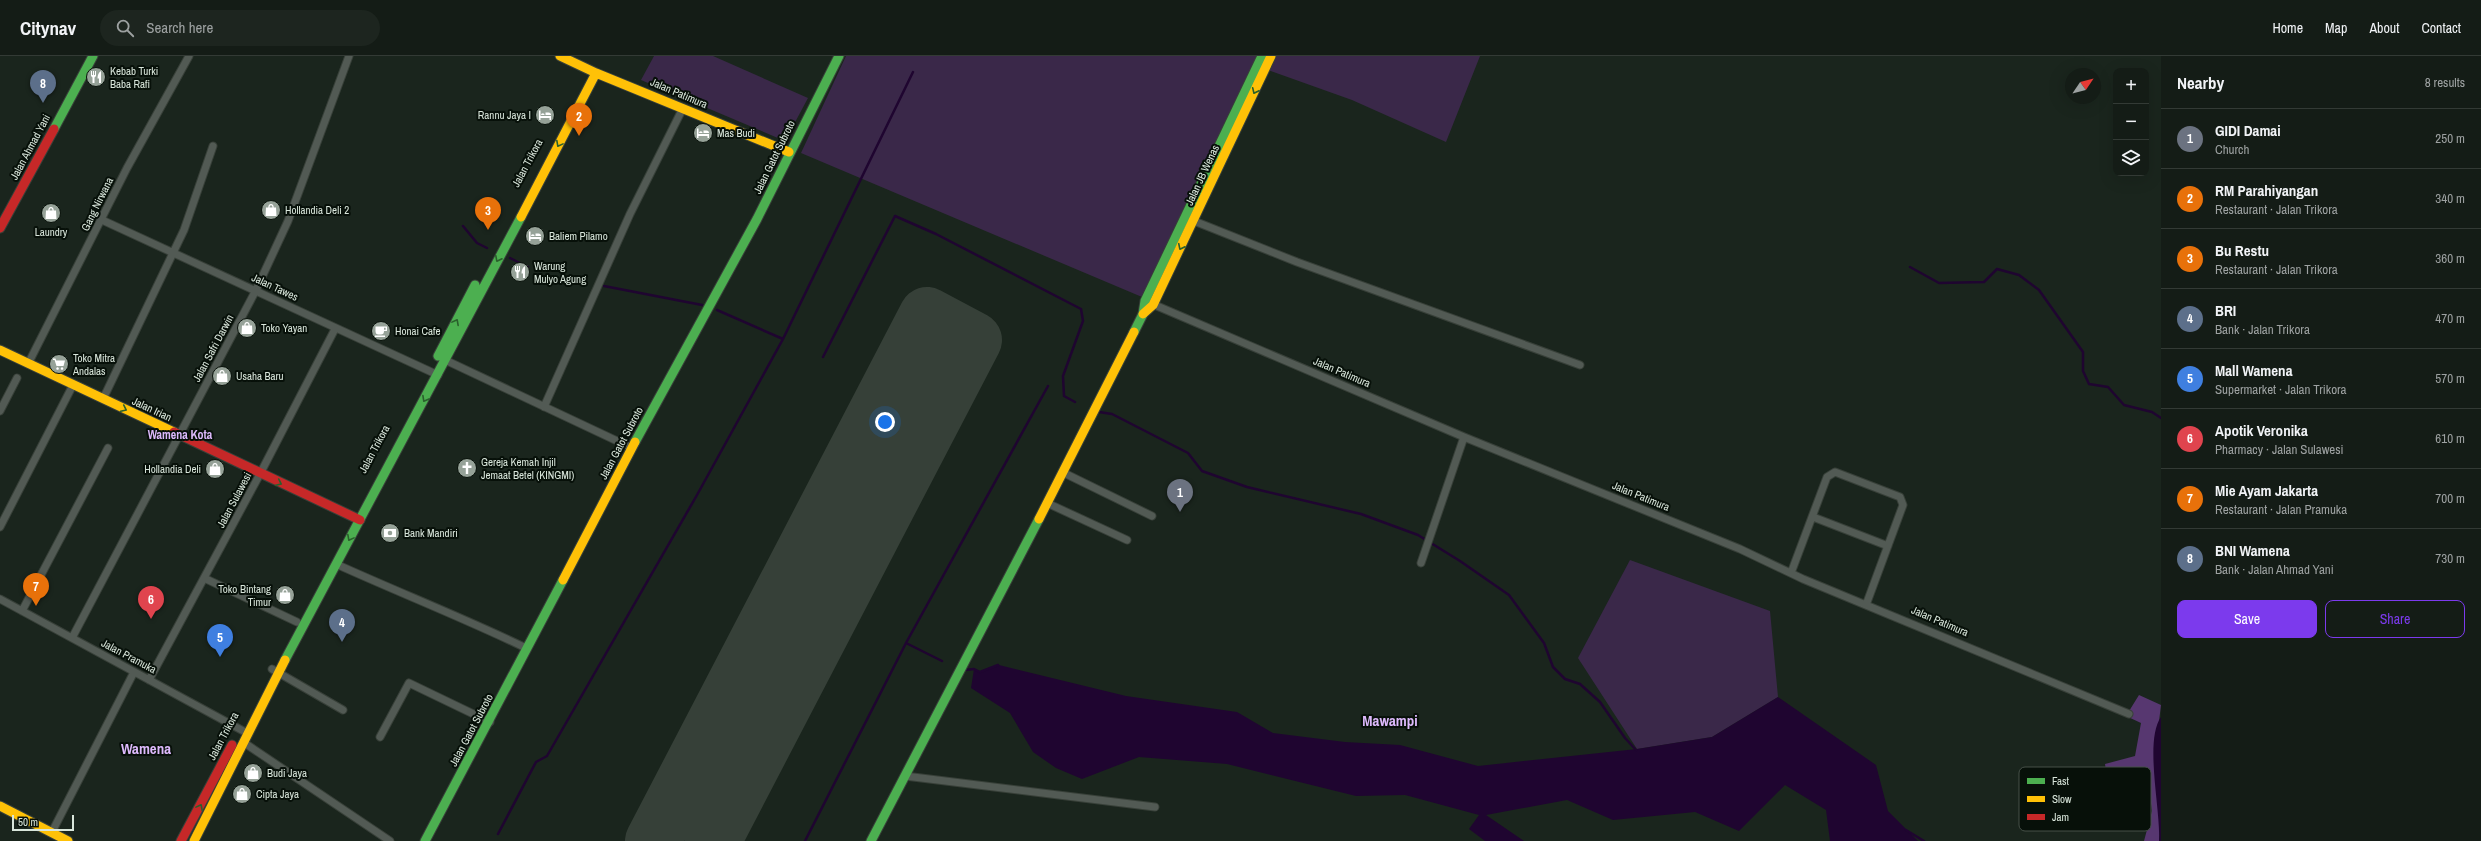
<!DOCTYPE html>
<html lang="en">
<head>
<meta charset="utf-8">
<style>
  :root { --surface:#141c16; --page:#1d251f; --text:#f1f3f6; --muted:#9da1a1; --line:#333a35; --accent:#7c3aed }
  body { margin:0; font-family:"Archivo Narrow",sans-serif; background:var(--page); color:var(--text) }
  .controls { position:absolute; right:12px; top:12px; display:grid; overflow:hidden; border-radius:8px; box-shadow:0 4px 16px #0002 }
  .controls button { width:36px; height:36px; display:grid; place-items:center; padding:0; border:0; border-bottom:1px solid var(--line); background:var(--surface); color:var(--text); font:20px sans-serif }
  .compass { position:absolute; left:2065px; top:12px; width:36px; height:36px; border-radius:50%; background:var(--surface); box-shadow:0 4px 16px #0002; rotate:55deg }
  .scale { position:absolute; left:12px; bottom:10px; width:62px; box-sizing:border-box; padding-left:4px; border:2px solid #d9e6db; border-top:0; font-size:11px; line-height:14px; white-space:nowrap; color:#d9e6db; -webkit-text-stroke:3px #071009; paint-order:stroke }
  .you { position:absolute; left:885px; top:366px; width:14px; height:14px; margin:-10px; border:3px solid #fff; border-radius:50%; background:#1a73e8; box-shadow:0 0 0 6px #1a73e833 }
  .badge { display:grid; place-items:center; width:26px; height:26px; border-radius:50%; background:var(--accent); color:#fff; font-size:13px; font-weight:700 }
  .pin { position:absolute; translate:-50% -33px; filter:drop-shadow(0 1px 2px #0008) }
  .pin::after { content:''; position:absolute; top:21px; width:14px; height:12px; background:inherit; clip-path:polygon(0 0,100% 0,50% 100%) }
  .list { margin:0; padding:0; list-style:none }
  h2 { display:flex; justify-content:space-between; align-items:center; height:52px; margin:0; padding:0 16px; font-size:17px }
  h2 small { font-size:13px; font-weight:400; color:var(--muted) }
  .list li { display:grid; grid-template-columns:26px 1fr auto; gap:12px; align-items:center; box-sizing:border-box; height:60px; padding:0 16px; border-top:1px solid var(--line) }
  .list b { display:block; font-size:15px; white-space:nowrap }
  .list p { margin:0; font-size:13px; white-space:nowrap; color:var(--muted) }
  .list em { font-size:13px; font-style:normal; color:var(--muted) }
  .actions { display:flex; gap:8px; padding:12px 16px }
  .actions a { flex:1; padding:9px 0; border:1px solid var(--accent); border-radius:8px; text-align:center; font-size:14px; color:var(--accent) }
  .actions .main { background:var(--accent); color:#fff }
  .icon { flex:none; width:22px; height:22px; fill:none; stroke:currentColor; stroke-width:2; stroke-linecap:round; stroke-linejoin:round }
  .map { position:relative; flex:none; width:2161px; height:785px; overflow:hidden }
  header { display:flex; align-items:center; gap:24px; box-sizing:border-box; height:56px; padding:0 20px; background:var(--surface); border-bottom:1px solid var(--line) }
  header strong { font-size:19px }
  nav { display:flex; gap:22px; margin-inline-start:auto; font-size:14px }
  .search { width:280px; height:36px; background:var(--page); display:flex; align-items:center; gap:10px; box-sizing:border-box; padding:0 14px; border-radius:22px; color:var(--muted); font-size:15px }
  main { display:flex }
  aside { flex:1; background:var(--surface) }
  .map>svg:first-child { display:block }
  .green { fill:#3a2849 }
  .forest { fill:#573770 }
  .water { fill:#1f0530 }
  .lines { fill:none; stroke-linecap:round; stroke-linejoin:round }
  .stream { stroke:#1f0530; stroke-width:2.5 }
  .runway { stroke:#364038; stroke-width:56 }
  .street-casing { stroke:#384039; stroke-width:9 }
  .fast-casing { stroke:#384039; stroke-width:11 }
  .slow-casing { stroke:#384039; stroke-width:11 }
  .jam-casing { stroke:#384039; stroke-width:11 }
  .street { stroke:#525a54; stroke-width:7 }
  .fast { stroke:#4caf50; stroke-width:9 }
  .slow { stroke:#ffc107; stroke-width:9 }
  .jam { stroke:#c62828; stroke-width:9 }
  .oneway { stroke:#2a602c }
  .labels { text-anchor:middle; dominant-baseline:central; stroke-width:4; stroke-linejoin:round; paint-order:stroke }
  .poi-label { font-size:11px; fill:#d9e6db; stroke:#071009; text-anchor:start }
  .street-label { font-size:11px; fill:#d9e6db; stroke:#071009 }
  .neighbourhood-label { font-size:12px; font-weight:bold; fill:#ddb9fc; stroke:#071009 }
  .district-label { font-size:15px; font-weight:bold; fill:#ddb9fc; stroke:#071009 }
  .key { fill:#071009; stroke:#465048; stroke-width:1 }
  .key-label { font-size:11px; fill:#d9e6db }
</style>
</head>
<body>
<header>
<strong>Citynav</strong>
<div class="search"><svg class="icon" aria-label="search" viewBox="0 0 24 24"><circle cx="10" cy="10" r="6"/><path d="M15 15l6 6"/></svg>Search here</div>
<nav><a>Home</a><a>Map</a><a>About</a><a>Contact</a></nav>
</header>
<main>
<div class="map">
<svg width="2161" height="785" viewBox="0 0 2161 785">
  <rect width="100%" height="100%" fill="#1a251d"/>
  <path class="green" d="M654,0H713L808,42L785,85L641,24Z
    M846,0H1258L1142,241L801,97Z
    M1275,0H1480L1446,86L1352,44L1268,14Z
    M1630,504L1770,555L1778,641L1712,681L1637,693L1578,602Z"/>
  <path class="forest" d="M2139,639L2161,649L2155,698L2161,764L2159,785H2144L2152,755L2148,724L2108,728L2105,708L2135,700L2141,667L2126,660Z"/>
  <path class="water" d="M999,609L1126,640L1237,656L1273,677L1345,686L1400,689L1478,710L1637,693L1712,681L1778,641L1876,709L1888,755L1918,785H1830L1826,754L1785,729L1739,775L1695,756L1613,764L1567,744L1486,759L1524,785H1485L1469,773L1479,759L1405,739L1356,740L1227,708L1139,701L1082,723L1056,712L1033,696L1010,657L971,632L974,613L980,616Z
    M2161,661V785H2159C2161,754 2144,685 2161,661Z"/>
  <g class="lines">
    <path class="stream" d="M463,170L477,187L487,192
      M510,202L528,211
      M1910,211L1939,227L1984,226L1997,213L2019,219L2039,234L2083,296V315L2089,328L2108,331L2124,349L2152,356L2161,362
      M604,230L702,249
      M717,254L783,283
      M823,301L895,160L936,178L1081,253L1083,265L1063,320L1064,340L1075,346
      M1099,356L1112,358L1188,397L1202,415L1247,431L1361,458L1418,479L1460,505L1509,539L1544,587L1553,611L1565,623L1580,628L1600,646L1625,682L1636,694
      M906,587L942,605
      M965,614L974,613L980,616L998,609
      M1906,774L1924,785
      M498,778L536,706L547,700L697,439L783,283L913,16
      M805,785L906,587L1048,330"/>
    <path class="runway" d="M653,785L927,259L974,284L713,785"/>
    <defs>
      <path id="street" d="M102,164L438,319
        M1194,165L1297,206L1580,309
        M1150,247L1464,381L1740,493L1803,523L2129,658
        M443,303L632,392
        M28,308L127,112L189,0
        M103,343L184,174L213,90
        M544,351L630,158L683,52
        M0,355L17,322
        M1062,416L1152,460
        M1047,447L1127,484
        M1813,461L1888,490
        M0,471L73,329
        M1421,507L1464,381
        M336,508C400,537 464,562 526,592
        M1791,517L1827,421L1835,416L1900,441L1903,449L1866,549
        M204,522L297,566
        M0,543L247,677
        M22,555L108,392
        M72,582L256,234L288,165L349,0
        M272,613L343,654
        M149,624L260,418L335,273
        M380,681L409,627L490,666
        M243,686L390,785
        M905,720L1155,751
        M52,776L134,616"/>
      <path id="fast" d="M54,73L93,0
        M1134,276L1143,258L1145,245L1262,0
        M438,300L475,229
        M635,386L757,163L839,0
        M285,604L521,161
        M425,785L563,524
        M871,785L1039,463"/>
      <path id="slow" d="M596,17L789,96
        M521,161L596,17L560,0
        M1143,258L1153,249L1271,0
        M0,294L174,376
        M1039,463L1134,276
        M563,524L635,386
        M0,750L68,785
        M194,785L285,604"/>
      <path id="jam" d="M0,172L54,73
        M174,376L360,464
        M181,785L232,689"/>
    </defs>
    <use href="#street" class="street-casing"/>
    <use href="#fast" class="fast-casing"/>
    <use href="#slow" class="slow-casing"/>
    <use href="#jam" class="jam-casing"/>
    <use href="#street" class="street"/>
    <use href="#fast" class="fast"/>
    <use href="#slow" class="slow"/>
    <use href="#jam" class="jam"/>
  </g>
  <defs><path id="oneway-chevron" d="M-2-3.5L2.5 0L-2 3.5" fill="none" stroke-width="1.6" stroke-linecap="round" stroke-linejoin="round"/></defs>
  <g class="oneway">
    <use href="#oneway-chevron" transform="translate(1255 35) rotate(115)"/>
    <use href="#oneway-chevron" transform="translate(559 88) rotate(118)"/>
    <use href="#oneway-chevron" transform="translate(1181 191) rotate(116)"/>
    <use href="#oneway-chevron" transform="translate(498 203) rotate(117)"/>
    <use href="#oneway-chevron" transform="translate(456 266) rotate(-62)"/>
    <use href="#oneway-chevron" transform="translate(425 343) rotate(119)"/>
    <use href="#oneway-chevron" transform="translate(124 353) rotate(25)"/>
    <use href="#oneway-chevron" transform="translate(279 427) rotate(25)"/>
    <use href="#oneway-chevron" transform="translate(350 482) rotate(118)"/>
    <use href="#oneway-chevron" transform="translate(200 751) rotate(-62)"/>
  </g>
  <defs>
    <symbol id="restaurant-disc" viewBox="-11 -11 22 22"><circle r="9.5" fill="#96a298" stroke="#071009"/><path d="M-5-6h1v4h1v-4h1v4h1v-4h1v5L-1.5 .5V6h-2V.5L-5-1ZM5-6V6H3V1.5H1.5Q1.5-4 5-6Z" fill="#fff"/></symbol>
    <symbol id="hotel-disc" viewBox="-11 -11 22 22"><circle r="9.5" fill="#96a298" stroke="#071009"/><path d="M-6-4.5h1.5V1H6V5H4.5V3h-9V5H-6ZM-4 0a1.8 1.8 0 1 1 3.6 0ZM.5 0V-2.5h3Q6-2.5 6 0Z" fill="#fff"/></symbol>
    <symbol id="shop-disc" viewBox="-11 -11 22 22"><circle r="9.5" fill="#96a298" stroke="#071009"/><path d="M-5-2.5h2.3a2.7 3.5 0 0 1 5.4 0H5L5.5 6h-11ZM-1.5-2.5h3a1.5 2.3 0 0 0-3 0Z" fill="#fff"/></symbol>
    <symbol id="cafe-disc" viewBox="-11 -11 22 22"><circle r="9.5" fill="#96a298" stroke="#071009"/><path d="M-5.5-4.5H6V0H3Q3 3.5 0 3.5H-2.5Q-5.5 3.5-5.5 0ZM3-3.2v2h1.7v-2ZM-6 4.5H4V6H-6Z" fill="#fff"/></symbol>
    <symbol id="supermarket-disc" viewBox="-11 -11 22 22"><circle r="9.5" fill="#96a298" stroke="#071009"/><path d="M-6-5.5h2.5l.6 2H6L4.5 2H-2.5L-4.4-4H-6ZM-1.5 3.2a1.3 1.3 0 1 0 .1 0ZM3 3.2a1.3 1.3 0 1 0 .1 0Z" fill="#fff"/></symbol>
    <symbol id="church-disc" viewBox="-11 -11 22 22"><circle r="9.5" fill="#96a298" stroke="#071009"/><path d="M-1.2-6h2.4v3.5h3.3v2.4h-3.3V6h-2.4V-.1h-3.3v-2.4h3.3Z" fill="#fff"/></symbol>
    <symbol id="bank-disc" viewBox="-11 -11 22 22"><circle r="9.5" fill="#96a298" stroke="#071009"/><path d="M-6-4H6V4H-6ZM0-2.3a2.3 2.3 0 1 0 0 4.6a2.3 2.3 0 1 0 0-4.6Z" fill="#fff"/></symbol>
  </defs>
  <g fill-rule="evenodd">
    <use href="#restaurant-disc" x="85" y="10" width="22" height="22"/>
    <use href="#hotel-disc" x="534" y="48" width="22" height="22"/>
    <use href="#hotel-disc" x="692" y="66" width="22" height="22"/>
    <use href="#shop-disc" x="260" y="143" width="22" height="22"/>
    <use href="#shop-disc" x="40" y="146" width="22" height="22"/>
    <use href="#hotel-disc" x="524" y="169" width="22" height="22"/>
    <use href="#restaurant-disc" x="509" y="205" width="22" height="22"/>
    <use href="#shop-disc" x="236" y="261" width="22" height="22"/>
    <use href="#cafe-disc" x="370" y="264" width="22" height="22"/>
    <use href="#supermarket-disc" x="48" y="297" width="22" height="22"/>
    <use href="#shop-disc" x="211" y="309" width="22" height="22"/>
    <use href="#church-disc" x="456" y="401" width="22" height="22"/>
    <use href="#shop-disc" x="204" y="402" width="22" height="22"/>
    <use href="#bank-disc" x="379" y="466" width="22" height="22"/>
    <use href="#shop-disc" x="274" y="528" width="22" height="22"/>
    <use href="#shop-disc" x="242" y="706" width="22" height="22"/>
    <use href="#shop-disc" x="231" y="727" width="22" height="22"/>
  </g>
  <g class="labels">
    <g class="poi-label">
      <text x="110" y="15">Kebab Turki<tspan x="110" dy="13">Baba Rafi</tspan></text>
      <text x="531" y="59" text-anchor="end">Rannu Jaya I</text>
      <text x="717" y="77">Mas Budi</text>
      <text x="285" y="154">Hollandia Deli 2</text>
      <text x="51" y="176" text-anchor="middle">Laundry</text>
      <text x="549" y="180">Baliem Pilamo</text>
      <text x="534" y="210">Warung<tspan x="534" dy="13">Mulyo Agung</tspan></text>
      <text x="261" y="272">Toko Yayan</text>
      <text x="395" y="275">Honai Cafe</text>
      <text x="73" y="302">Toko Mitra<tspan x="73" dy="13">Andalas</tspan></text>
      <text x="236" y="320">Usaha Baru</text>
      <text x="481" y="406">Gereja Kemah Injil<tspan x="481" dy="13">Jemaat Betel (KINGMI)</tspan></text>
      <text x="201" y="413" text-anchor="end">Hollandia Deli</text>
      <text x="404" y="477">Bank Mandiri</text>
      <text x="271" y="533" text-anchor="end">Toko Bintang<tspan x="271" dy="13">Timur</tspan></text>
      <text x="267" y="717">Budi Jaya</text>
      <text x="256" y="738">Cipta Jaya</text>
    </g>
    <g class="street-label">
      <text transform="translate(679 37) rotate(23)">Jalan Patimura</text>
      <text transform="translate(30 91) rotate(-62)">Jalan Ahmad Yani</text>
      <text transform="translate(774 101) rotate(-64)">Jalan Gatot Subroto</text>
      <text transform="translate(527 107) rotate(-62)">Jalan Trikora</text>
      <text transform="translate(1202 119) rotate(-65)">Jalan JB Wenas</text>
      <text transform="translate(97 148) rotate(-64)">Gang Nirwana</text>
      <text transform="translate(275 231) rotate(25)">Jalan Tawes</text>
      <text transform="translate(213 292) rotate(-62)">Jalan Safri Darwin</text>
      <text transform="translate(1342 316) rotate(23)">Jalan Patimura</text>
      <text transform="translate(152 353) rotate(25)">Jalan Irian</text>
      <text transform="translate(621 387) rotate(-62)">Jalan Gatot Subroto</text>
      <text transform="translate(374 393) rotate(-62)">Jalan Trikora</text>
      <text transform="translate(1641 440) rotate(22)">Jalan Patimura</text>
      <text transform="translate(234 444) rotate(-62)">Jalan Sulawesi</text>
      <text transform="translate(1940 565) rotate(23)">Jalan Patimura</text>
      <text transform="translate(129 600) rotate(28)">Jalan Pramuka</text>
      <text transform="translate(471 674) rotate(-62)">Jalan Gatot Subroto</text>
      <text transform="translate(223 680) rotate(-62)">Jalan Trikora</text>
    </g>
    <g class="neighbourhood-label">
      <text x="180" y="379">Wamena Kota</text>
    </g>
    <g class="district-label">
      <text x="1390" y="664">Mawampi</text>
      <text x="146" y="692">Wamena</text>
    </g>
  </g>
  <rect x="2019" y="711" width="132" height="64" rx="6" class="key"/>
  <rect x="2027" y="722" width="18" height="6" fill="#4caf50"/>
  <rect x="2027" y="740" width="18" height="6" fill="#ffc107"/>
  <rect x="2027" y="758" width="18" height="6" fill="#c62828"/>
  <g class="key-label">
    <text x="2052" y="729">Fast</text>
    <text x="2052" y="747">Slow</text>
    <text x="2052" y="765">Jam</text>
  </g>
</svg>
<div class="controls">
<button>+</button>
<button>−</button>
<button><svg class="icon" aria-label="layers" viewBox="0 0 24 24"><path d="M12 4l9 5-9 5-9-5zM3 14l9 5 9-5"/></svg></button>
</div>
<svg class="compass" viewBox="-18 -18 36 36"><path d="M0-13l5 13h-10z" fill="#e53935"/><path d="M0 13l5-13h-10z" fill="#9da1a1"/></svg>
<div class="scale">50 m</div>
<div class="you"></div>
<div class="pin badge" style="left:1180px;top:456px;background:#6b7280">1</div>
<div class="pin badge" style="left:579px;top:80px;background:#e8710a">2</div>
<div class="pin badge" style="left:488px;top:174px;background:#e8710a">3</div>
<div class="pin badge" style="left:342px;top:586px;background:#5c6f8a">4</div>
<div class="pin badge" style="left:220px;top:601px;background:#3f7fe0">5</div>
<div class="pin badge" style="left:151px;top:563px;background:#e0444e">6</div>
<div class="pin badge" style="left:36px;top:550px;background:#e8710a">7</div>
<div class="pin badge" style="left:43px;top:47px;background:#5c6f8a">8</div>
</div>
<aside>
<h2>Nearby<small>8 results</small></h2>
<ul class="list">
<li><span class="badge" style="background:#6b7280">1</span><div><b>GIDI Damai</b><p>Church</p></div><em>250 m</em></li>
<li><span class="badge" style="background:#e8710a">2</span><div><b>RM Parahiyangan</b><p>Restaurant · Jalan Trikora</p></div><em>340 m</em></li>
<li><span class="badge" style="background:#e8710a">3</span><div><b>Bu Restu</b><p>Restaurant · Jalan Trikora</p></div><em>360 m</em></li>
<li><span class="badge" style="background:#5c6f8a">4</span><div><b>BRI</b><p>Bank · Jalan Trikora</p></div><em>470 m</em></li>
<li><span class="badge" style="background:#3f7fe0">5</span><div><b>Mall Wamena</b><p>Supermarket · Jalan Trikora</p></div><em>570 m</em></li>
<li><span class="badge" style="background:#e0444e">6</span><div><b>Apotik Veronika</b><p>Pharmacy · Jalan Sulawesi</p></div><em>610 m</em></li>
<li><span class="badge" style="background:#e8710a">7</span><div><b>Mie Ayam Jakarta</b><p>Restaurant · Jalan Pramuka</p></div><em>700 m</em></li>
<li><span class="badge" style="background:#5c6f8a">8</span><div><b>BNI Wamena</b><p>Bank · Jalan Ahmad Yani</p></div><em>730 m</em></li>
</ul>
<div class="actions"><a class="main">Save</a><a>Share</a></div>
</aside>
</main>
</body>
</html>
